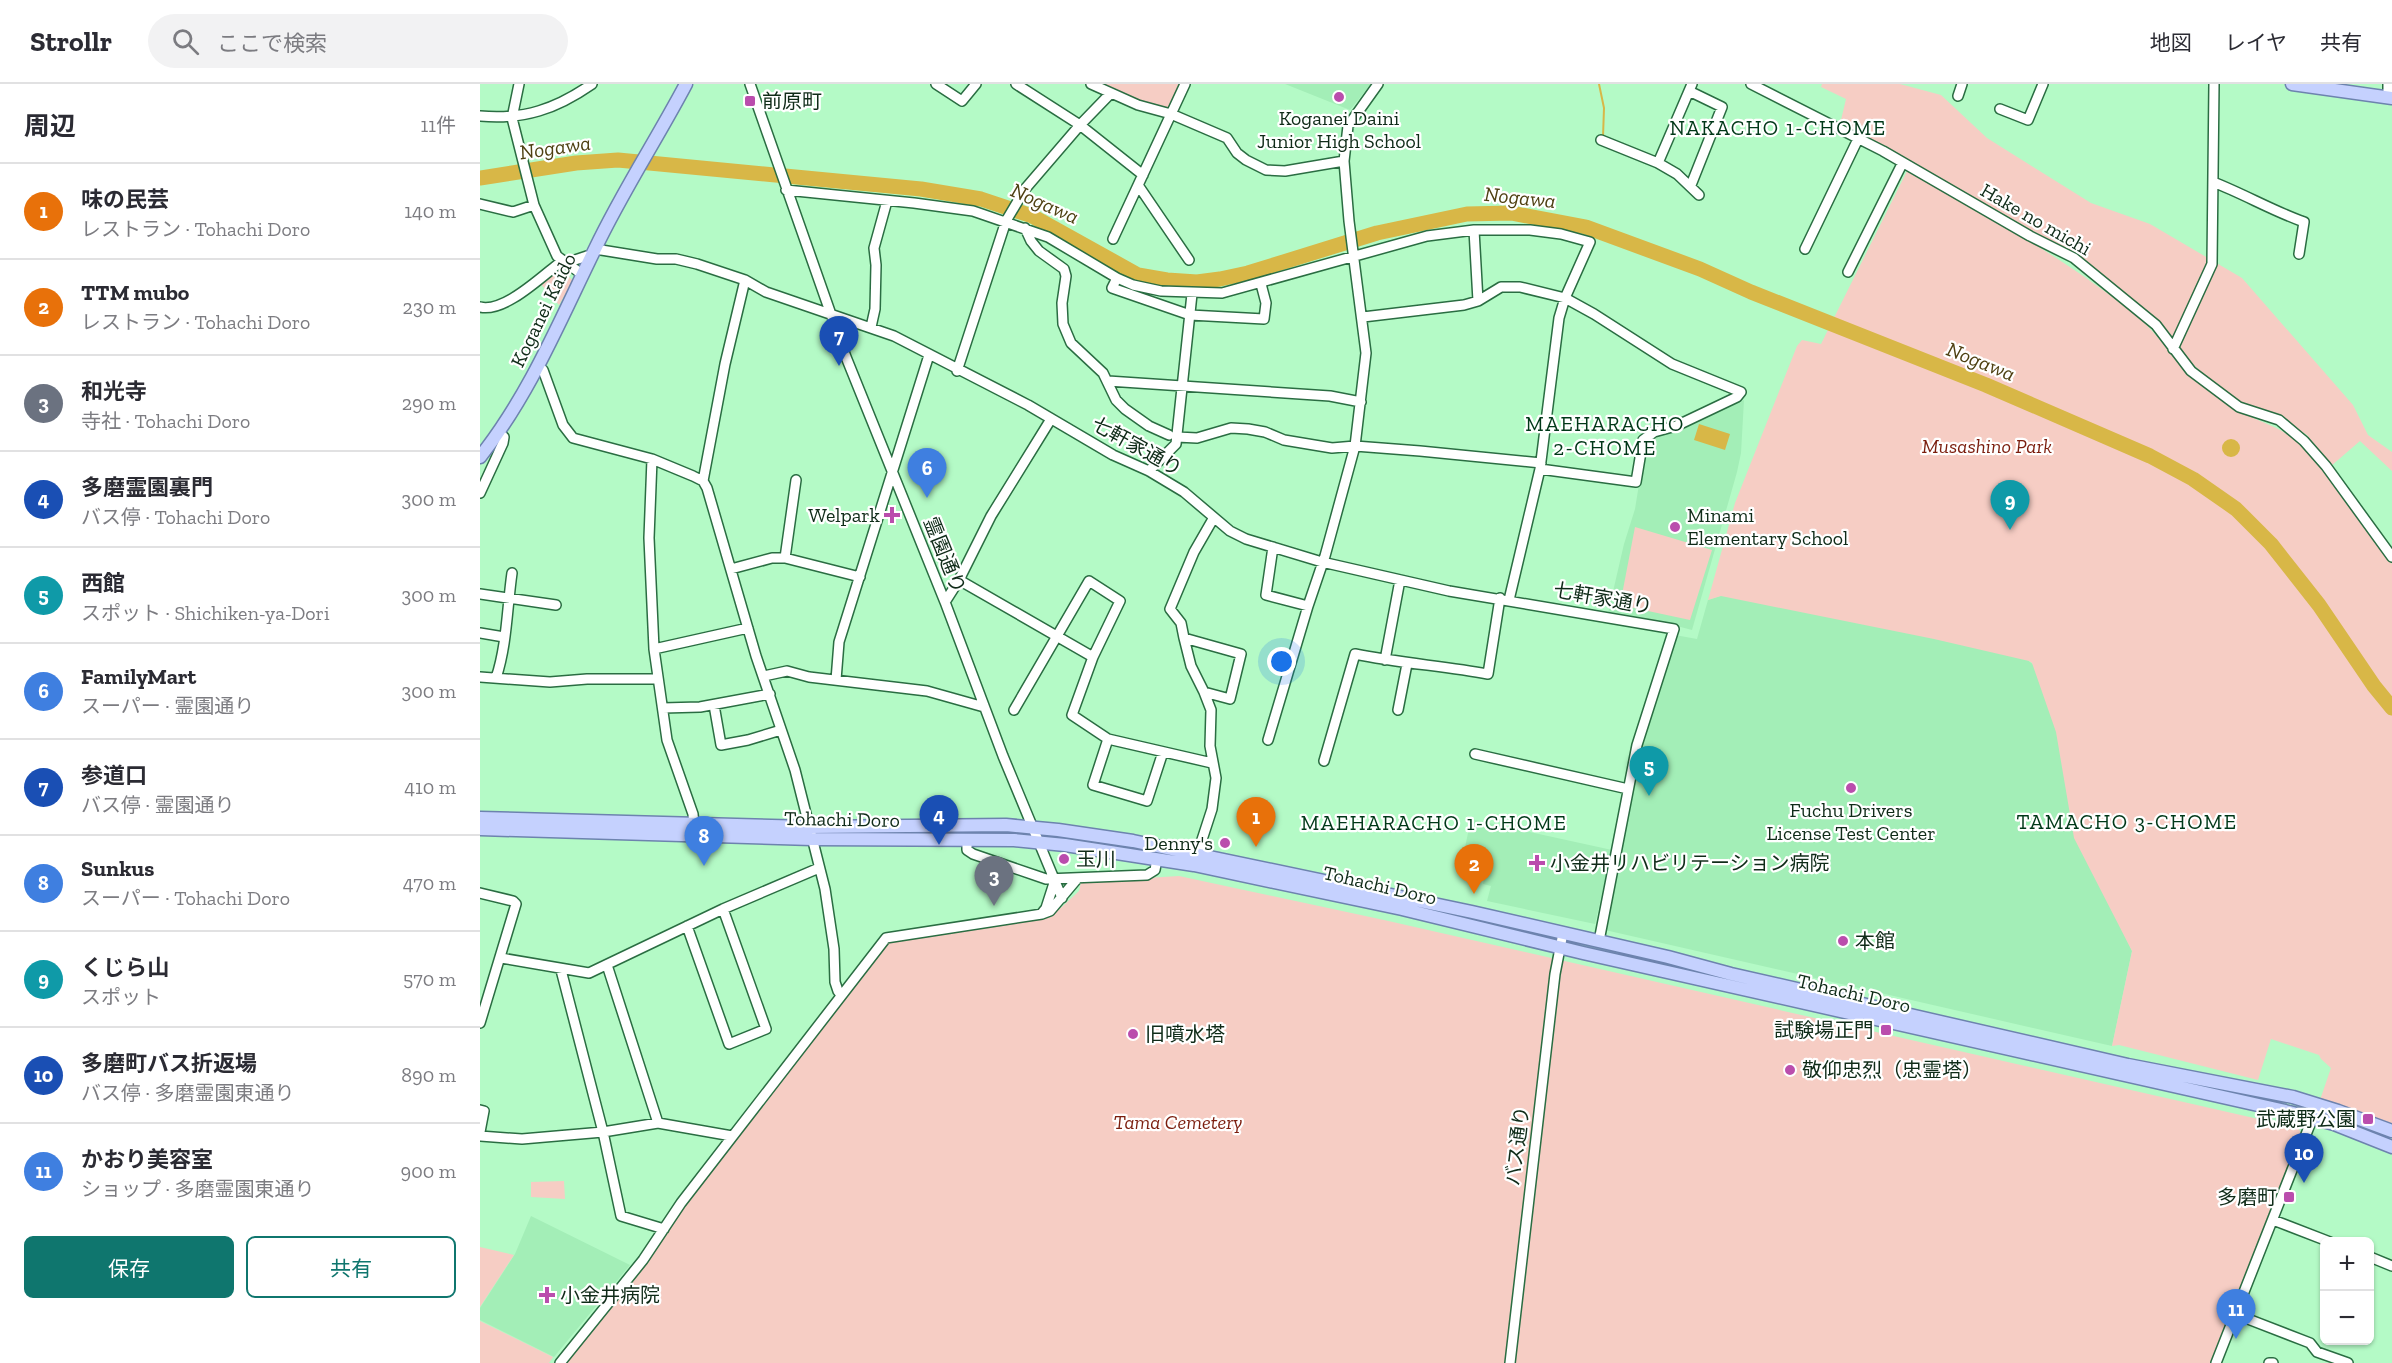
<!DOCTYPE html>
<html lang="ja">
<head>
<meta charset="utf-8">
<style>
  :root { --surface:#fff; --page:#f2f2f3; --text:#2b2b33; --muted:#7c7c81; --line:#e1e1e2; --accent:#0f766e }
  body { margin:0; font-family:"Zilla Slab","Noto Sans JP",serif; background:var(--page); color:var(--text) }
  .controls { position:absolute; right:18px; bottom:18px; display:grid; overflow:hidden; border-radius:9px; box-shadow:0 2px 4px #0004 }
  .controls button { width:54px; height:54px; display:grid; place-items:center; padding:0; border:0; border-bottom:2px solid var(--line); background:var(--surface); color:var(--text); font:30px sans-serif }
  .you { position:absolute; left:802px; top:578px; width:21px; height:21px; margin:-15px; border:4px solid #fff; border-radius:50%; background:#1a73e8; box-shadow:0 0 0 9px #1a73e833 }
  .badge { display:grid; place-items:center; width:39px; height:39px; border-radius:50%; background:var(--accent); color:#fff; font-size:20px; font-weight:700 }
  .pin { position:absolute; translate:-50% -50px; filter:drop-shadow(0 2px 3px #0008) }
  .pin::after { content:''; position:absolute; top:32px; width:21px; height:18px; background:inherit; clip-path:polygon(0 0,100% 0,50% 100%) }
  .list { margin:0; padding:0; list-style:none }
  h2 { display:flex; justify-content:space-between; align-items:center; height:78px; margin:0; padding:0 24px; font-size:26px }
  h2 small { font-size:20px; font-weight:400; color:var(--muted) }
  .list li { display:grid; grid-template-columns:39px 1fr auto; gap:18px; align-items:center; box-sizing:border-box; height:96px; padding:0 24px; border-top:2px solid var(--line) }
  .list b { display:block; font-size:22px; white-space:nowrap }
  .list p { margin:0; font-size:20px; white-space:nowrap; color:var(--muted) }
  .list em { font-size:20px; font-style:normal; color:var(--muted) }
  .actions { display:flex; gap:12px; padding:18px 24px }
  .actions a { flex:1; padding:14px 0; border:2px solid var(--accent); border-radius:9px; text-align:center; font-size:21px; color:var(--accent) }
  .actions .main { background:var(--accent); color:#fff }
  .icon { flex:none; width:33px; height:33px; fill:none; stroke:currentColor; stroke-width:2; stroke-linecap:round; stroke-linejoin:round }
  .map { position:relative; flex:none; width:1912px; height:1279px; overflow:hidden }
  header { display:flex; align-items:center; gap:36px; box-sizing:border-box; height:84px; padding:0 30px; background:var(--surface); border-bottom:2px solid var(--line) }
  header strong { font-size:28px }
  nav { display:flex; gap:33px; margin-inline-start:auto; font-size:21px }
  .search { width:420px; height:54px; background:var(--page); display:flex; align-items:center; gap:15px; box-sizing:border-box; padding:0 21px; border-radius:33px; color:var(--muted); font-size:22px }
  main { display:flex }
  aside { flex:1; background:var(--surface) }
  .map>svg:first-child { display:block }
  .built { fill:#a3eeb7 }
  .green { fill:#f6cdc4 }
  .water { fill:#d8b747 }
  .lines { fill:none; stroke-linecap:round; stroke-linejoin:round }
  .stream { stroke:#d8b747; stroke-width:2 }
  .river { stroke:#d8b747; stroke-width:15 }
  .minor-casing { stroke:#2a6d42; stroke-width:12 }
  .major-casing { stroke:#6d83ae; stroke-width:15 }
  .minor { stroke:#fff; stroke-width:9 }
  .major { stroke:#c5d1fe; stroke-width:12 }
  .poi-dot { fill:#ba4dad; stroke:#fff; stroke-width:2 }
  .labels { text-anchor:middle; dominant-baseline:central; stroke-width:4.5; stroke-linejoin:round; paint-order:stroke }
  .poi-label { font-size:20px; fill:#0f2b18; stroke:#fff; text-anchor:start }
  .street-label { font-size:20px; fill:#0f2b18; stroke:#fff }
  .park-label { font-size:20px; font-style:italic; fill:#7b1d0d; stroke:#fff }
  .neighbourhood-label { font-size:21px; letter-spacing:1.5px; fill:#003818; stroke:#fff }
  .water-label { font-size:21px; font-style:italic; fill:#4e4012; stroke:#fff }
</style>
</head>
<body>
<header>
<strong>Strollr</strong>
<div class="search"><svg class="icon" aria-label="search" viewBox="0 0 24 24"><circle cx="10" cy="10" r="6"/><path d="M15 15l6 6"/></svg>ここで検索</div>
<nav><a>地図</a><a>レイヤ</a><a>共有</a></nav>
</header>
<main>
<aside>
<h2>周辺<small>11件</small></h2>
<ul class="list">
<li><span class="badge" style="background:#e8710a">1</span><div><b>味の民芸</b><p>レストラン · Tohachi Doro</p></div><em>140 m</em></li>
<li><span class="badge" style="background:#e8710a">2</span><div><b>TTM mubo</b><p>レストラン · Tohachi Doro</p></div><em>230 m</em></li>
<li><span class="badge" style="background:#6b7280">3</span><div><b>和光寺</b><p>寺社 · Tohachi Doro</p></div><em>290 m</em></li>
<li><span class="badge" style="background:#1a4fb4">4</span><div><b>多磨霊園裏門</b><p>バス停 · Tohachi Doro</p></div><em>300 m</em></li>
<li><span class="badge" style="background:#0f9aa8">5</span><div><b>西館</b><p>スポット · Shichiken-ya-Dori</p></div><em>300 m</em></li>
<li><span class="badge" style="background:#3f7fe0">6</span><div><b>FamilyMart</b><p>スーパー · 霊園通り</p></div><em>300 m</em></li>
<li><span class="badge" style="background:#1a4fb4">7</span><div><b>参道口</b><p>バス停 · 霊園通り</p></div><em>410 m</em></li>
<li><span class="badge" style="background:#3f7fe0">8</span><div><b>Sunkus</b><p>スーパー · Tohachi Doro</p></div><em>470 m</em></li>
<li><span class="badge" style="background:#0f9aa8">9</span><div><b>くじら山</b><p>スポット</p></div><em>570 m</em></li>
<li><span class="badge" style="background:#1a4fb4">10</span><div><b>多磨町バス折返場</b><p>バス停 · 多磨霊園東通り</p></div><em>890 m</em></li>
<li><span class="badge" style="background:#3f7fe0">11</span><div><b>かおり美容室</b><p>ショップ · 多磨霊園東通り</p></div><em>900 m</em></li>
</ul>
<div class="actions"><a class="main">保存</a><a>共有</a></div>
</aside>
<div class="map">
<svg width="1912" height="1279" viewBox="0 0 1912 1279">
  <rect width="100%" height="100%" fill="#b4fac6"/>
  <path class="built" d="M805,0H891L870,26Z
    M1264,316L1261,369L1257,388L1212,546L1178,537L1128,529L1144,460L1155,425L1166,357Z
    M1261,505L1541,571L1560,586L1581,647L1599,758L1652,867L1632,962L1125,846L1161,660L1195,551L1217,555L1228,516Z
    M991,735L1132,766L1115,840L1007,817L1011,802L1003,800L1004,794L982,789L987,768H984Z
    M51,1132L150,1181L74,1273L0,1236V1224L35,1170Z"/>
  <path class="green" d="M617,0H702L690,27L659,19Z
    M1342,0H1420L1461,11L1507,54L1611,119L1670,140L1762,194L1873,321L1888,351L1912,368V387L1880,357L1851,382L1827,351L1798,333L1760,321L1702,271L1675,235L1587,167L1499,121L1400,63L1361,36L1366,15L1341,3Z
    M1427,87C1507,132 1587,175 1658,233C1681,253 1696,280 1720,300C1731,309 1744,319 1757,326C1780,339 1800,341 1820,361C1845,383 1865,411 1883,439C1893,453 1901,467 1912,480V1044L1841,1018V1013L1851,984L1841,975L1839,971L1791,955L1778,996L1639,961L1632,962L1652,867L1594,754L1576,648L1552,579L1549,577L1454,555L1241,512L1228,516L1255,419L1317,262L1322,256L1341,260Z
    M80,183L93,197L79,221L59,198Z
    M1155,443L1232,466L1210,536L1140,521Z
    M699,792L904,836L1818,1044L1822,1050L1732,1279H85C126,1229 172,1179 203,1122L406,859L411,856L571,833L599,807L601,798Z
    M84,1097L85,1115L51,1113V1098Z
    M0,1163L34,1171L0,1223Z
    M0,1237L73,1273L69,1279H0Z"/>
  <path class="water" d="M1219,340L1250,350L1245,366L1214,356Z
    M1742 364a9 9 0 1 1 18 0a9 9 0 1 1-18 0Z"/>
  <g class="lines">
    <path class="stream" d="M1119,0L1124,24L1123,53"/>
    <path class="river" d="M0,94L96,79L138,76L441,105L501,115L552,132L658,191L687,196L717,198L740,195L768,189L897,149L987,130L1031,129L1106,143L1220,185L1271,208L1506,301L1670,372L1713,395L1756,425L1791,460L1839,521L1894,602L1912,624"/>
    <defs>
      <path id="minor" d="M39,0L32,34L54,121L77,172L103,191
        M270,0L366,273L465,518L523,672L582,814
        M456,0L482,17L496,0
        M536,0L600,41L663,91
        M611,0L658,21L691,30L747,54L757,69L766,76L786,86L805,87L864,77
        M1271,0L1403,67L1550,152L1594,174L1676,241L1711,287L1759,323L1799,336L1824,357L1846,382L1912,473
        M1908,0V14
        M1209,7L1242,23L1211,101
        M1478,12L1482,0
        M1520,25L1548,36L1563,0
        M0,32C44,36 76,25 112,0
        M1121,56L1178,79L1212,0
        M1178,79L1197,90L1219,111
        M1733,98C1764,110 1793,127 1824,138L1819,170
        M658,101L709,176
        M306,106L434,119L493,127L568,153L637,194L653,201L681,207L742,209L947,152L994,146H1050L1081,150L1110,158L1085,214L1079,234L1060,385L1029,516
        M0,120L33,128L54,121
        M545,144L551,157L559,167L584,185L586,192L582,219L583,240L591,259L623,289L636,316L645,325L669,342L689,351
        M994,146L998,217
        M633,155L705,0
        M115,165L177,175H196L217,180L265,196L286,208L414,252L548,321L633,371L669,387L704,408L750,447L766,455L842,478L969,507L1194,545L1157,661L1119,857
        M1325,165L1378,55
        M86,179L107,172L111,174
        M1368,188L1422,80
        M637,194L632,204L710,231L784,235L786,219L781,200
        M0,223C25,229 63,191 82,177
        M883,233L984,221L998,217L1021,203H1040L1085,214L1114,230L1192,280L1261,308L1257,313L1196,342L1174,348L1163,356L1156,398L1060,385
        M391,243L395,225L396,181L394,164L407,117
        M1693,265L1732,180L1734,0
        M58,284L63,286L83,341L93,354L172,375L213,392L223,397L227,404L276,572L315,686L345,805L354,865L355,898L358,907L361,911
        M477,287L526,137L545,105L600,41L630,10
        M628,297L850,312L881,318
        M697,353L717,354L751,344L768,345L785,348L804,356L852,364L875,362L940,367L1061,379
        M172,375L169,454L174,565L187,656L213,730L214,740
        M669,387L696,360L712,210
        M223,397L245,280L265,196
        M0,409L23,359L24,353L19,349
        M793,463L786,511L828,522
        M305,474L316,396
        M251,485L292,474H305L380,493
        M479,496L613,573L592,631L628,655L732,679
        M0,510L76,521
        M465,518L479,496L511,432L571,335
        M0,549L24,553
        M704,554L711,582L724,608L750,615L761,570L704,554L701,539L690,525L714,468L733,435
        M174,565L268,544
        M905,576L920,496
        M284,592L307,587L329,593L447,607L504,623
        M0,593L70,598L107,595H178
        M16,594C27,561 27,524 32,489
        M356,596L359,558L449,271
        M234,621L241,661L268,656L301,646
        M183,624L220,623L290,610
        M534,626L609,497L640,517L613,573
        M918,626L927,580
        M628,655L613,701L667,717L683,668
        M788,656L828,522L845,472L875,362L886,269L869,137L864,77L868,42L898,0
        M995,670L1148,705
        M844,677L875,570C919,579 964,582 1008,590L1020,514
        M487,756V766L493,770L566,795L667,791L675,786L677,775
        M717,771L732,725L736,694L730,662L731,626L724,608
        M0,809L33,817L36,820L0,939
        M562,829L566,824L575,796
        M207,842L249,960L286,945L243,825
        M21,874L109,889L243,825L339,784
        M127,881L178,1039
        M81,886L123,1048L141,1132L184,1145
        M0,1026L4,1027L0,1048
        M0,1052L42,1055L123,1048L178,1039L252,1052
        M1793,1136L1850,1158
        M1890,1173L1912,1182
        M1755,1230L1830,1259L1837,1268L1868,1279
        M80,1279L163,1176L201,1119L406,854L562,830L570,827L597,795
        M1030,1279L1075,890L1083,849
        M1736,1279L1838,1020
        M1789,1279H1793"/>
      <path id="major" d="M1812,0L1912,14
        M0,373C50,310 80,236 115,165C142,108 177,55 206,0
        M0,734L329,743L526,741L578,746L653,757L992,828L1188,873L1251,890L1648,981L1813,1013L1858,1027L1912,1047
        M0,745L332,755L534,756L585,761L714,781L922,825L1103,869L1809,1028L1854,1040L1912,1063"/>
    </defs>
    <use href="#minor" class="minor-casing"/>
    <use href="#major" class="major-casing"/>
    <use href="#minor" class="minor"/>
    <use href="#major" class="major"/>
  </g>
  <g class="poi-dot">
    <circle cx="859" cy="13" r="6"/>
    <rect x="264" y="11" width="12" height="12" rx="3"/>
    <path d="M409 422h6v6h6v6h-6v6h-6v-6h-6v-6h6z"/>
    <circle cx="1195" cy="443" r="6"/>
    <circle cx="1371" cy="704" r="6"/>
    <circle cx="745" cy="759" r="6"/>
    <circle cx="584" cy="775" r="6"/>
    <path d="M1054 770h6v6h6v6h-6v6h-6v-6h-6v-6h6z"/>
    <circle cx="1363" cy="857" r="6"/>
    <rect x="1400" y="940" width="12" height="12" rx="3"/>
    <circle cx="653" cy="950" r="6"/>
    <circle cx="1310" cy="986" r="6"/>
    <rect x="1882" y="1029" width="12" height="12" rx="3"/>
    <rect x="1803" y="1107" width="12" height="12" rx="3"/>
    <path d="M64 1202h6v6h6v6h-6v6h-6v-6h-6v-6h6z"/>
  </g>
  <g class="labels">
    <g class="poi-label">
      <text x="282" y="17">前原町</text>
      <text x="859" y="34" text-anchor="middle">Koganei Daini<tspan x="859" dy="23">Junior High School</tspan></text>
      <text x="400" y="431" text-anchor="end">Welpark</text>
      <text x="1207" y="431">Minami<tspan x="1207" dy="23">Elementary School</tspan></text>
      <text x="1371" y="726" text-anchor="middle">Fuchu Drivers<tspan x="1371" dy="23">License Test Center</tspan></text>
      <text x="733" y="759" text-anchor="end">Denny's</text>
      <text x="596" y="775">玉川</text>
      <text x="1070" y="779">小金井リハビリテーション病院</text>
      <text x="1375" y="857">本館</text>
      <text x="1394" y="946" text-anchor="end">試験場正門</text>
      <text x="665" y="950">旧噴水塔</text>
      <text x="1322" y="986">敬仰忠烈（忠霊塔）</text>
      <text x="1876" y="1035" text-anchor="end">武蔵野公園</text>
      <text x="1797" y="1113" text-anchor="end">多磨町</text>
      <text x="80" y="1211">小金井病院</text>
    </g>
    <g class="street-label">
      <text transform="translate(1556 135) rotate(30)">Hake no michi</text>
      <text transform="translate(63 226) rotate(-64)">Koganei Kaido</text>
      <text transform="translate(657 362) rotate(29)">七軒家通り</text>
      <text transform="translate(465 471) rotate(68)">霊園通り</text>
      <text transform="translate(1123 514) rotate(10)">七軒家通り</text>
      <text transform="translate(362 735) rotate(1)">Tohachi Doro</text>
      <text transform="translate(900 801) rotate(13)">Tohachi Doro</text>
      <text transform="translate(1374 909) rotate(13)">Tohachi Doro</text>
      <text transform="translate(1037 1062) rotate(-83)">バス通り</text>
    </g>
    <g class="park-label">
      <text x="1507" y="362">Musashino Park</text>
      <text x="698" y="1038">Tama Cemetery</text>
    </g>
    <g class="neighbourhood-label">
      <text x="1298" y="43">NAKACHO 1-CHOME</text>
      <text x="1125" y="339">MAEHARACHO<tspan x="1125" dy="24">2-CHOME</tspan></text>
      <text x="1647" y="737">TAMACHO 3-CHOME</text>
      <text x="954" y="738">MAEHARACHO 1-CHOME</text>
    </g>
    <g class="water-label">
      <text transform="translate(75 63) rotate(-8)">Nogawa</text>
      <text transform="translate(1040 113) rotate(6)">Nogawa</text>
      <text transform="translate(565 119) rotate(24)">Nogawa</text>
      <text transform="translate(1501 277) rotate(22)">Nogawa</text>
    </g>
  </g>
</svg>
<div class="controls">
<button>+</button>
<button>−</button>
</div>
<div class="you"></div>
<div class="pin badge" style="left:776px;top:763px;background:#e8710a">1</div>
<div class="pin badge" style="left:994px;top:810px;background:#e8710a">2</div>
<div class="pin badge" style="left:514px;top:822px;background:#6b7280">3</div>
<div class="pin badge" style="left:459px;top:761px;background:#1a4fb4">4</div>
<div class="pin badge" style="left:1169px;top:712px;background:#0f9aa8">5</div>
<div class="pin badge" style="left:447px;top:414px;background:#3f7fe0">6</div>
<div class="pin badge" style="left:359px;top:282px;background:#1a4fb4">7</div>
<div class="pin badge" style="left:224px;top:782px;background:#3f7fe0">8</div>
<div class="pin badge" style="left:1530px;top:446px;background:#0f9aa8">9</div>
<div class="pin badge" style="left:1824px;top:1099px;background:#1a4fb4">10</div>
<div class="pin badge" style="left:1756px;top:1255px;background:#3f7fe0">11</div>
</div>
</main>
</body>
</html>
